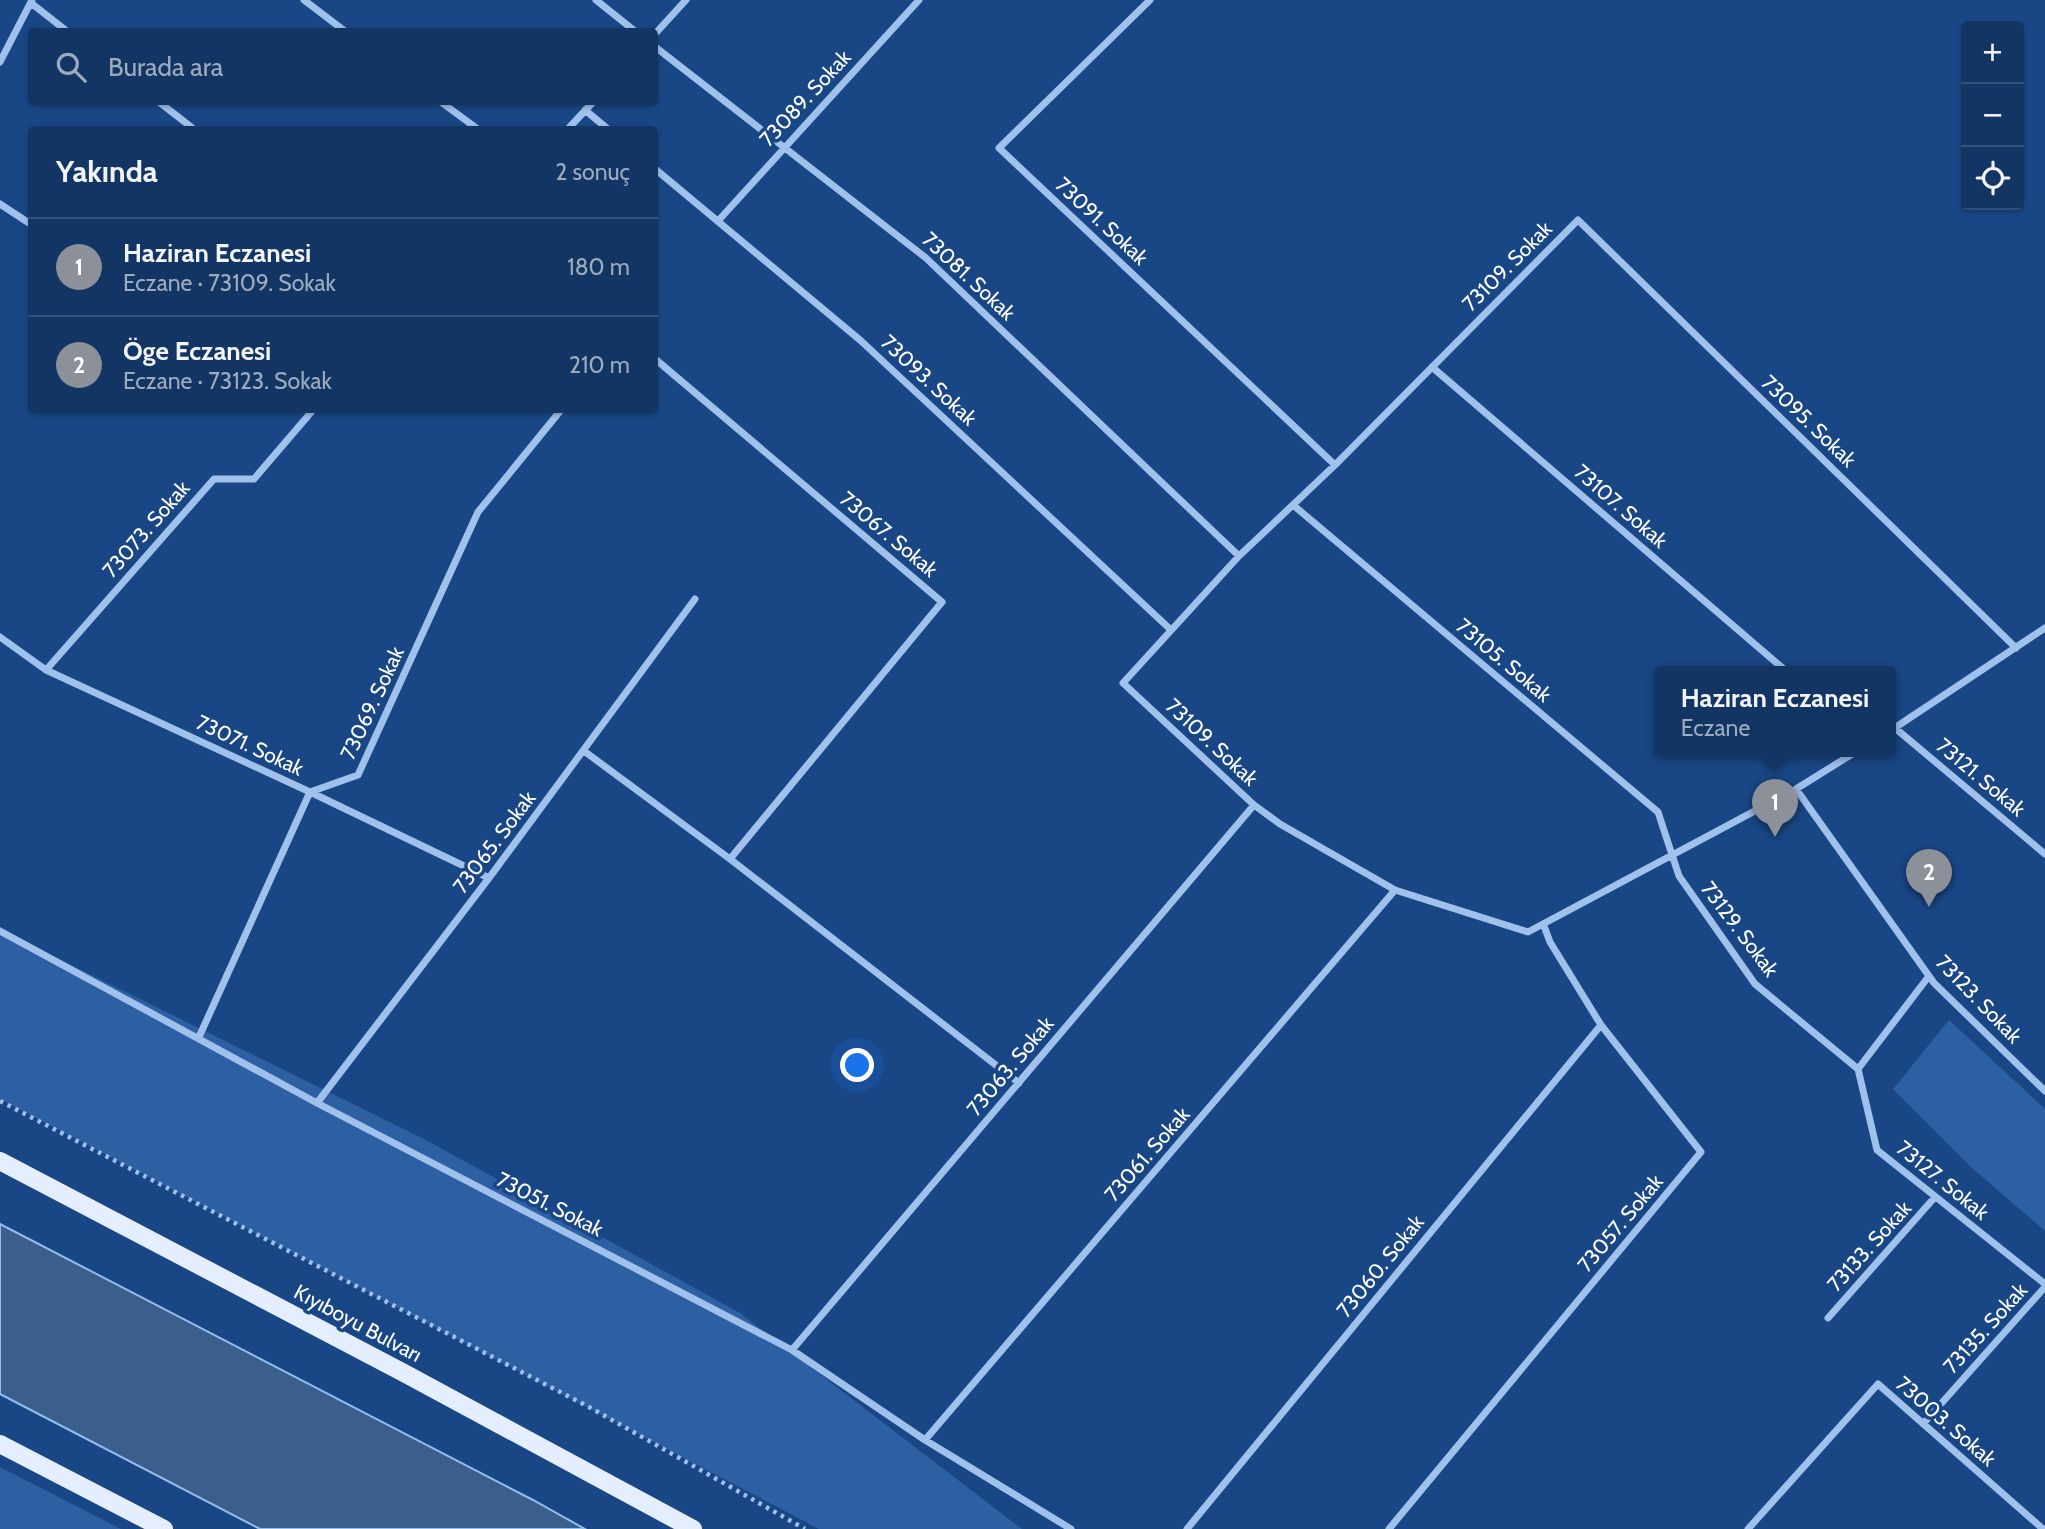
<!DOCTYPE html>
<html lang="tr">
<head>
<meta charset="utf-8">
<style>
  :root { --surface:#133564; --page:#20406d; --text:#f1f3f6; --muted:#9dabbf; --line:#325078; --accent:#8c9099 }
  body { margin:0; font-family:Cabin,sans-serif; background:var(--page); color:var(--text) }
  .controls { position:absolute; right:21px; top:21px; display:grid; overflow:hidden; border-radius:7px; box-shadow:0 2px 5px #0004 }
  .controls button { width:63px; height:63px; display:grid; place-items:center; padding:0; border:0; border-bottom:2px solid var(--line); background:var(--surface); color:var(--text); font:35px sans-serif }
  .you { position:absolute; left:858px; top:1066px; width:24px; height:24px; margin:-18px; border:5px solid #fff; border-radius:50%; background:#1a73e8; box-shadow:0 0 0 10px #1a73e833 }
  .badge { display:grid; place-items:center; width:46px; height:46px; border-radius:50%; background:var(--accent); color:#fff; font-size:23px; font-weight:700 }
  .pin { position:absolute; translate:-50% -58px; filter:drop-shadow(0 2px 4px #0008) }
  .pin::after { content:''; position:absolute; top:37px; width:24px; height:21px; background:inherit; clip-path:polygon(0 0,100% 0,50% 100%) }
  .popup { position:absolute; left:1654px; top:666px; width:242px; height:91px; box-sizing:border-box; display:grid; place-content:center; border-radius:7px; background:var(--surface); filter:drop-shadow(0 2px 5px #0005); font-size:23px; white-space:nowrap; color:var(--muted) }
  .popup b { font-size:26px; color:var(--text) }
  .popup::after { content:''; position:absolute; left:50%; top:100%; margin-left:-14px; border:14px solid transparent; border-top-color:var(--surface) }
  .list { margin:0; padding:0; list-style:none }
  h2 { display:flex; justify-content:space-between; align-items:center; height:91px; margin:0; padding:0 28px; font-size:30px }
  h2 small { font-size:23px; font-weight:400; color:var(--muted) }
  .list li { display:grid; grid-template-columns:46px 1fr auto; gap:21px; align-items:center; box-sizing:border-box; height:98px; padding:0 28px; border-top:2px solid var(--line) }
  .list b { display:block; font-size:26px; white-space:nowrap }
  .list p { margin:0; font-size:23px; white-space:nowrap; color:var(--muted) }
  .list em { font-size:23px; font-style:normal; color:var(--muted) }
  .icon { flex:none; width:38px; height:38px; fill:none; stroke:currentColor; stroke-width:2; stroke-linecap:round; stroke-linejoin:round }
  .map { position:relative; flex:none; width:2045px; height:1529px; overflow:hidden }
  .search { position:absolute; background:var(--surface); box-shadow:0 2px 5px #0004; left:28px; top:28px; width:630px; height:77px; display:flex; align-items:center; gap:18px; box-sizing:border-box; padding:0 24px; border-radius:7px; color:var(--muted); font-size:26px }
  .panel { position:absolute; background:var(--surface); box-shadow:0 2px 5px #0004; left:28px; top:126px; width:630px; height:287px; border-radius:7px }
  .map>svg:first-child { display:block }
  .green { fill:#2c60a3 }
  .water { fill:#3b5e8c; stroke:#92bcee; stroke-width:2 }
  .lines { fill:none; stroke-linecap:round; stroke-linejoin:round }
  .path { stroke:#9fc1ec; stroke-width:4.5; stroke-dasharray:3.5 5; stroke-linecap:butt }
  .street { stroke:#9fc1ec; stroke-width:7 }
  .primary { stroke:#e4eeff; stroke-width:18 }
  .labels { text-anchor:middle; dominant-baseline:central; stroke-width:7; stroke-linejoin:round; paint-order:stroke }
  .street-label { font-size:21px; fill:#fff; stroke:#194785 }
</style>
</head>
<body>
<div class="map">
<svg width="2045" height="1529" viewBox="0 0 2045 1529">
  <rect width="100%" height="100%" fill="#194785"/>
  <path class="green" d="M0,930L426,1140L740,1313L1022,1529H819L0,1099Z
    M1949,1020L2045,1109V1231L1973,1169L1893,1089Z
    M0,1467L121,1529H0Z"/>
  <path class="water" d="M0,1224L533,1500L585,1529H260L0,1394Z"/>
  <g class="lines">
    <path class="path" d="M0,1101L589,1407L805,1529"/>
    <path class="street" d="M304,0L346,32
      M596,0L636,32
      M1150,0L999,148L1335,465
      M31,3L68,32
      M654,35L686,0
      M654,46L926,258L1239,556
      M0,62L32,0
      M159,102L195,130
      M441,102L479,130
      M585,110L609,130
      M567,130L593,102
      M654,168L860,340L1170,629
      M0,204L32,225
      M718,221L919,0
      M654,358L942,602L730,859
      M1432,367L1786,671
      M1293,505L1658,812L1679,876L1755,984L1858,1069
      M0,637L46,670L310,792L489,878
      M46,670L214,479H254L313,410
      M1895,728L2045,854
      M1890,731L2045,628
      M584,751L730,859L1019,1083
      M1857,751L1796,789L1528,932L1395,890L1280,824L1254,805L1123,683L1239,556L1335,465L1578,220L2016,648
      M1796,789L1934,983L2045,1091
      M0,931L317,1103L792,1350L925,1440L1071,1529
      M1929,976L1858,1069L1877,1150L2045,1284
      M199,1037L310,792L358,775L478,512L561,410
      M317,1103L489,878L695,599
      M1828,1318L1935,1197
      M792,1350L1254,805
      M1923,1424L2045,1287
      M925,1440L1395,890
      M1187,1529L1601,1025
      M1389,1529L1701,1152L1601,1025L1550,942L1544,926
      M1748,1529L1878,1384L2043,1529"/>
    <path class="primary" d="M0,1161L404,1373L693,1529
      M0,1444L164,1529"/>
  </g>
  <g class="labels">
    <g class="street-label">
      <text transform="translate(805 98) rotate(-47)">73089. Sokak</text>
      <text transform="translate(1102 221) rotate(43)">73091. Sokak</text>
      <text transform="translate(1507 266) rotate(-45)">73109. Sokak</text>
      <text transform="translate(969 276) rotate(43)">73081. Sokak</text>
      <text transform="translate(929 380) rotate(43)">73093. Sokak</text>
      <text transform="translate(1809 421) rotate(44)">73095. Sokak</text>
      <text transform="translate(1621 506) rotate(41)">73107. Sokak</text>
      <text transform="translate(146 529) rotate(-49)">73073. Sokak</text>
      <text transform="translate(889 534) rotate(40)">73067. Sokak</text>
      <text transform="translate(1504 660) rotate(40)">73105. Sokak</text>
      <text transform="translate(372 703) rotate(-65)">73069. Sokak</text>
      <text transform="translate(1212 742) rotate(43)">73109. Sokak</text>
      <text transform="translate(250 745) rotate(25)">73071. Sokak</text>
      <text transform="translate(1981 777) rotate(40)">73121. Sokak</text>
      <text transform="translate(494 842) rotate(-53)">73065. Sokak</text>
      <text transform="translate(1740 929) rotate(53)">73129. Sokak</text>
      <text transform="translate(1979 999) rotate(46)">73123. Sokak</text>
      <text transform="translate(1010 1066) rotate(-50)">73063. Sokak</text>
      <text transform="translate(1147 1154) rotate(-49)">73061. Sokak</text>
      <text transform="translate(1943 1180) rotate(39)">73127. Sokak</text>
      <text transform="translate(550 1204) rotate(27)">73051. Sokak</text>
      <text transform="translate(1620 1223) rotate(-50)">73057. Sokak</text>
      <text transform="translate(1869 1246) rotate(-48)">73133. Sokak</text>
      <text transform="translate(1380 1266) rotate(-51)">73060. Sokak</text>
      <text transform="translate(358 1323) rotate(28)">Kıyıboyu Bulvarı</text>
      <text transform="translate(1985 1328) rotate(-48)">73135. Sokak</text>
      <text transform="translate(1946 1421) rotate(41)">73003. Sokak</text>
    </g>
  </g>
</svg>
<div class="controls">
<button>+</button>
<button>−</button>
<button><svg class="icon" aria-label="locate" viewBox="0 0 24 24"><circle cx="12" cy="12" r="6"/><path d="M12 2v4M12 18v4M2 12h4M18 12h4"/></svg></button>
</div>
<div class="you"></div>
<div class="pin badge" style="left:1775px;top:837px">1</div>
<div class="popup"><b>Haziran Eczanesi</b>Eczane</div>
<div class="pin badge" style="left:1929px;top:907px">2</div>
<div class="search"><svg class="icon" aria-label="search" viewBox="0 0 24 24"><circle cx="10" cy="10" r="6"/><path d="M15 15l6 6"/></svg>Burada ara</div>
<section class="panel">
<h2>Yakında<small>2 sonuç</small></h2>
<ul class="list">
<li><span class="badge">1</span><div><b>Haziran Eczanesi</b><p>Eczane · 73109. Sokak</p></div><em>180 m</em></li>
<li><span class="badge">2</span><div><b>Öge Eczanesi</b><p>Eczane · 73123. Sokak</p></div><em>210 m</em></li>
</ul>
</section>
</div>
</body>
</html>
